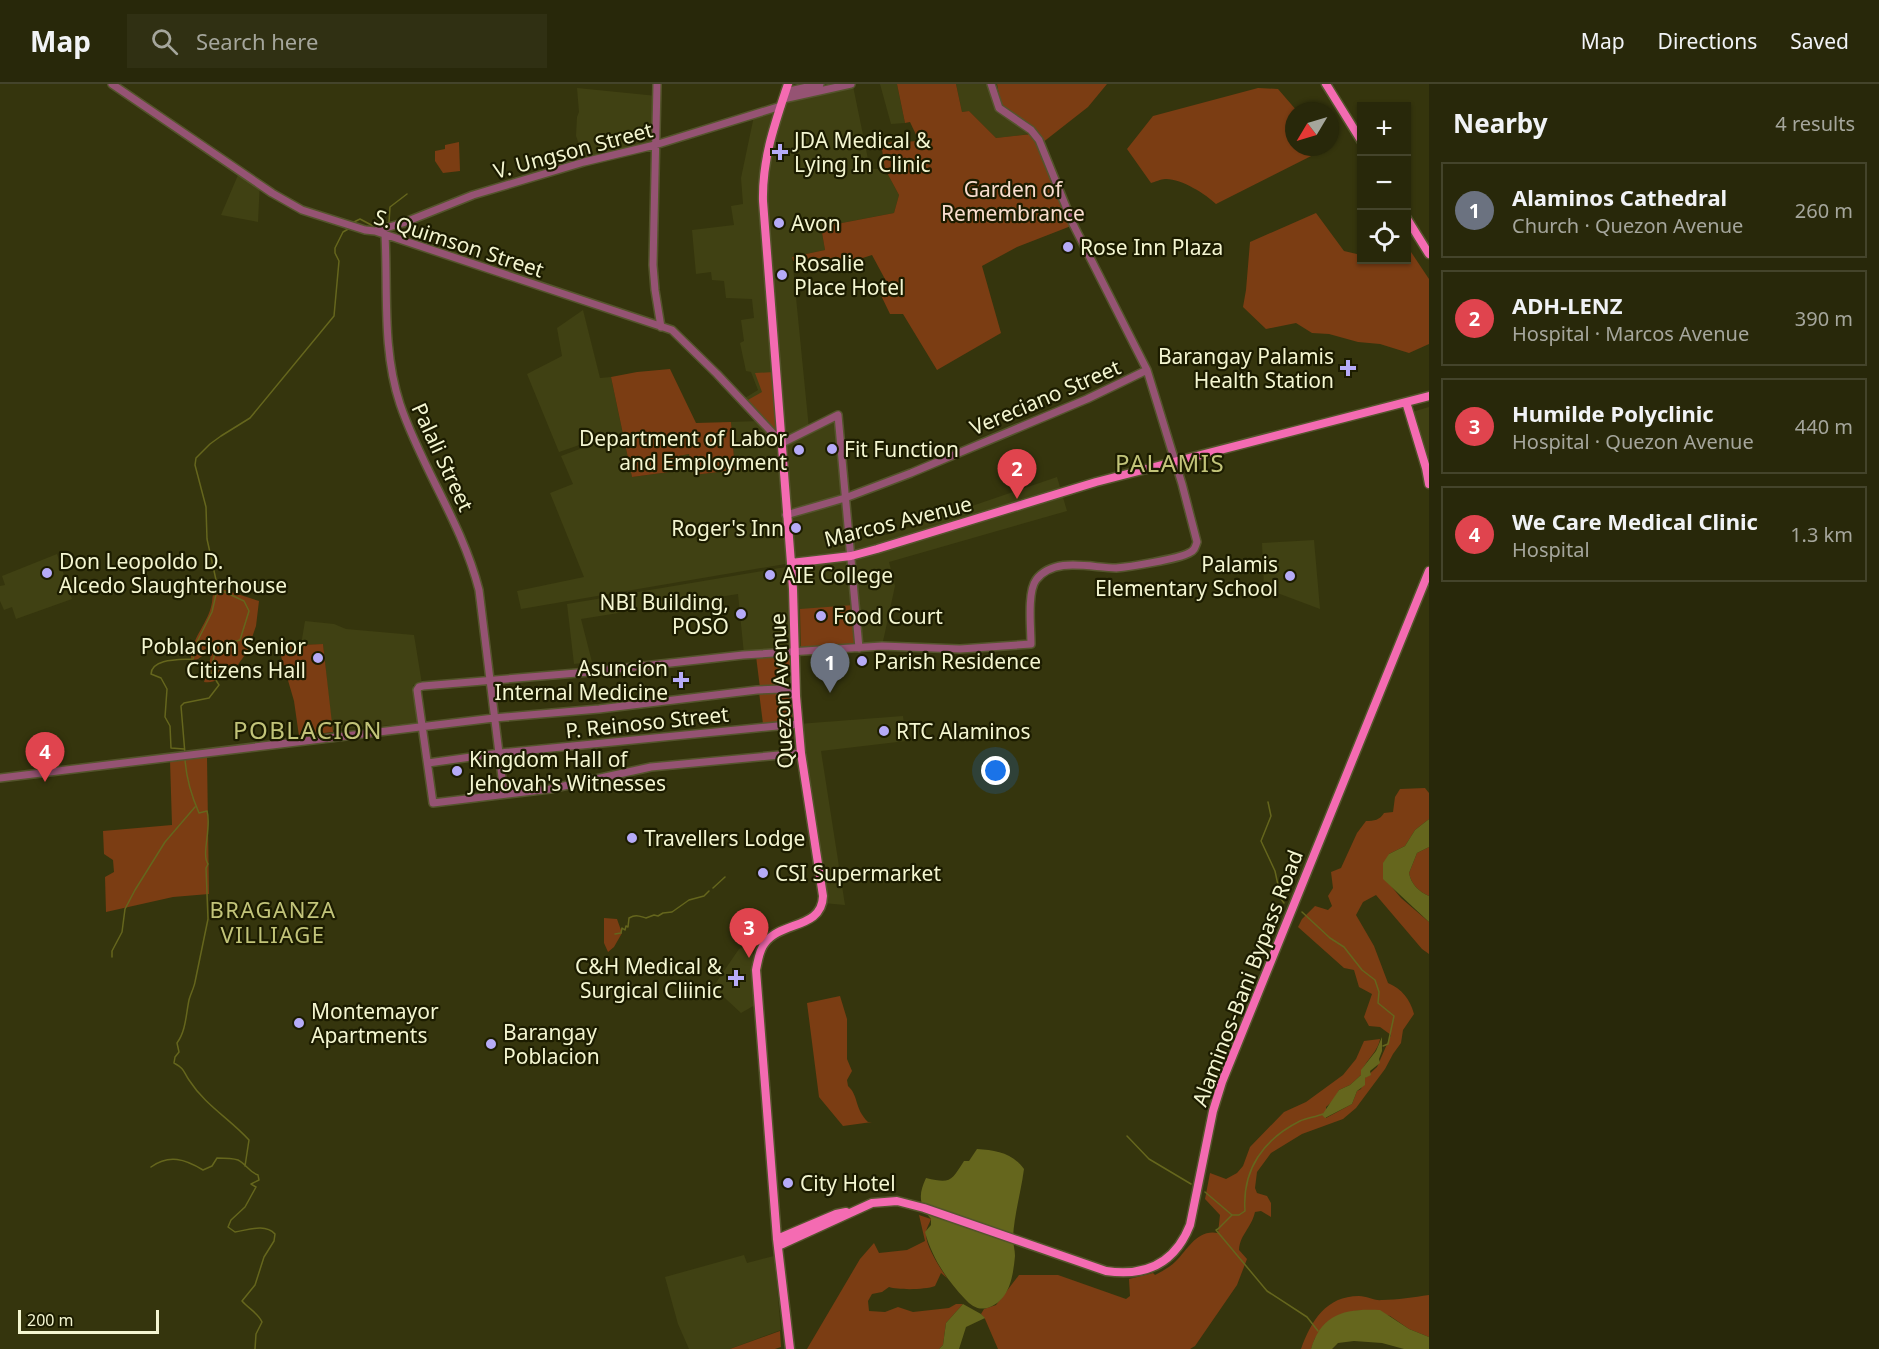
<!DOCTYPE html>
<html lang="en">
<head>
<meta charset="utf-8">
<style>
  :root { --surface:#28280a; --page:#303013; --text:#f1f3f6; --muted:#a5a69c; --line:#44442b; --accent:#8bbbb9 }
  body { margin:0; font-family:"Noto Sans",sans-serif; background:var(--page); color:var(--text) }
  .controls { position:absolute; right:18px; top:18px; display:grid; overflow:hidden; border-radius:0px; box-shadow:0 2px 4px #0004 }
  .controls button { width:54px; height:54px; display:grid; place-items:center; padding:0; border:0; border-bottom:2px solid var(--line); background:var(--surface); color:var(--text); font:30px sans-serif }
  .compass { position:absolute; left:1285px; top:18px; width:54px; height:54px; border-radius:50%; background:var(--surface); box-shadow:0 2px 4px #0004; rotate:232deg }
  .scale { position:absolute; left:18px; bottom:15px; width:141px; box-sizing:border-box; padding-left:6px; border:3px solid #f4f6d1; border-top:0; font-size:16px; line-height:21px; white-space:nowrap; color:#f4f6d1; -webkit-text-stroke:4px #1c1c00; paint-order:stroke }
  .you { position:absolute; left:996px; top:687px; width:21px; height:21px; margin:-15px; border:4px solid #fff; border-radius:50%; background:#1a73e8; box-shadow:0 0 0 9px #1a73e833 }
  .badge { display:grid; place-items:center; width:39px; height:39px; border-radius:50%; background:var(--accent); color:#fff; font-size:20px; font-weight:700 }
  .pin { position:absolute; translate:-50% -50px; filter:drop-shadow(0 2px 3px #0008) }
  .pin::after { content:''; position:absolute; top:32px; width:21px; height:18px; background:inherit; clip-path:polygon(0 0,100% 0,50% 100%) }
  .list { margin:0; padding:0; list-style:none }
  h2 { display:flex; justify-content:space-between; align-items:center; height:78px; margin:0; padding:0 24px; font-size:26px }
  h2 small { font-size:20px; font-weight:400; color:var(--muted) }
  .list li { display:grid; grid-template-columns:39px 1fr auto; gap:18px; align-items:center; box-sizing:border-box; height:96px; margin:0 12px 12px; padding:0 12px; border:2px solid var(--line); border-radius:0px }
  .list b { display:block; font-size:22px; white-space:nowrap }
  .list p { margin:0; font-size:20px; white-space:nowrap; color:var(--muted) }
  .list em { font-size:20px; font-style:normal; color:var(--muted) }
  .icon { flex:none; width:33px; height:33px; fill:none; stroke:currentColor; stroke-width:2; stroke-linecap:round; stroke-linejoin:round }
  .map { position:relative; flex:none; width:1429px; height:1265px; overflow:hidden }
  header { display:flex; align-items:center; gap:36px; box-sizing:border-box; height:84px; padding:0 30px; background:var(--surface); border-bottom:2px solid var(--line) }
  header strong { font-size:28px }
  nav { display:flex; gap:33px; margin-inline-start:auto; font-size:21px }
  .search { width:420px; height:54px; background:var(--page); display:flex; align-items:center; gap:15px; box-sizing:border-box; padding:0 21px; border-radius:0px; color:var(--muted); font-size:22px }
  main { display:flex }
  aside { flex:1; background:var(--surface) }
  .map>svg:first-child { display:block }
  .built { fill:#404113 }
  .green { fill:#7b3d13 }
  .water { fill:#65661d }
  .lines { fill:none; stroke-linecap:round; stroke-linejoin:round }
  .stream { stroke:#65661d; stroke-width:1.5 }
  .minor-casing { stroke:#54542c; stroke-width:10 }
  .major-casing { stroke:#54542c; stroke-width:11 }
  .minor { stroke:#955373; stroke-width:7 }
  .major { stroke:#f46bb2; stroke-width:8 }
  .poi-dot { fill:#b6abf8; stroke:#1c1c00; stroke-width:2 }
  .labels { text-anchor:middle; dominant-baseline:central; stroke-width:4.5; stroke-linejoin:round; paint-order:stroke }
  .poi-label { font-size:21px; fill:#f4f6d1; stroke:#1c1c00; text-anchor:start }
  .street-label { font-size:21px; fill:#f4f6d1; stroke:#1c1c00 }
  .park-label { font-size:21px; fill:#f9ddce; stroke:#1c1c00 }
  .neighbourhood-label { font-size:22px; letter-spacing:1.5px; fill:#c2c479; stroke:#1c1c00 }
  .quarter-label { font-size:24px; letter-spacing:1.5px; fill:#c2c479; stroke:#1c1c00 }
</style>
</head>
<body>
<header>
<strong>Map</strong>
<div class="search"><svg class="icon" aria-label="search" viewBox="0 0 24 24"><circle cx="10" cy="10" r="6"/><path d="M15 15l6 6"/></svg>Search here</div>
<nav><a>Map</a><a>Directions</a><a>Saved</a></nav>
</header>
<main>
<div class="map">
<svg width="1429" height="1265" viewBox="0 0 1429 1265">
  <rect width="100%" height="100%" fill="#35350d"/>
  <path class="built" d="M880,0H897L905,39L891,40Z
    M956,0H989L995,23L1030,50L996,54L969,27L962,28Z
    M853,2L870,85H885L899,111L894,129L821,143L825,166L792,173L809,345L838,331L850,456L890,450L1057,393L1067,427L889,478L895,502L882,562L796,568L791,479L521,525L517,507L584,493L550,409L573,400L561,372L601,357L619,352L600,354L559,368L527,290L562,272L557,244L583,226L600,294L611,293L632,393L677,387L679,372L690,370L694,391L735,386L731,338L758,337L740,317L758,306L751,288L746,287L740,259L744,257L741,236L754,234L752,215L726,214L724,197L712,196L711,188L696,190L692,146L734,141L731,122L743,120L741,94L754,32L786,18Z
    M577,4L657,12L655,62L585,77L576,52L577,33L579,28Z
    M241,84L260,97L258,138L221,131Z
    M1429,323V380L1412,328Z
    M1314,456L1320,525L1264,504L1262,459Z
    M57,470L72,515L16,535L12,523L4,526L0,517V502L5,501L2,492Z
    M786,483L792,566L744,570L738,510L581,535L592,578L574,580L567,520Z
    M305,537L334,540L346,545L414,551L422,600L413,601L418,639L332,646L323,560L301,561Z
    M903,632L906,657L821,667L845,821L823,819L798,640Z
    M748,861L755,873V921L741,929L713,903L739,865Z
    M744,1171L747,1179L774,1172L781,1246L730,1265H689L678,1240L665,1193Z"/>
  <path class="green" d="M897,0H956L962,28L969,27L996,54L1032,50L1071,142L1017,163L982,182L1001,249L937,286L903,230H890L876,201L886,197L872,171L841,181L834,180L829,173L793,177L792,173L825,166L821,143L894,129L899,111L885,85L881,59L919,57L910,38L905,39Z
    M997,0H1107L1088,23L1042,59L1001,22Z
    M1258,4L1278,5L1297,27H1294V63H1329L1216,120C1206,110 1180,94 1165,95C1161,95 1155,98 1151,99L1127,65L1153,32Z
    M459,58L460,87L443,89L435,77V67L445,65V61Z
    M1316,129L1344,167L1361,171L1362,176H1406L1407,169L1411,168L1429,195V260L1409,269L1380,260L1358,258L1329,250L1312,249L1296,239L1266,245L1243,223L1246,206L1250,158Z
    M670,285L696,339L731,338L735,386L694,391L689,370L679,372L677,387L632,393L611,293L637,288Z
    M774,288L780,351L746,317L762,308L755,289Z
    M214,504L225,506L259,517L256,542L247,568L232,589L224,587C218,596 215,599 204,598L209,581L212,565L198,575L191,577C190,556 206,542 211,523C213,517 212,510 214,504Z
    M854,521L856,560L801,563L800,525Z
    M323,560L333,648L299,652L294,617L278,562Z
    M792,571C789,594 785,601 760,604L756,572Z
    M759,608L790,610L793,637L763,640Z
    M207,673L209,810L173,813L106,828L105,793L114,788L113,776L104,770L103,747L172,741L170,676Z
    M1425,704L1429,709V735L1415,746L1405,762L1389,770L1386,796L1401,814L1429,838V870L1422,865L1376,811L1363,818L1356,831L1374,862L1388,899C1402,905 1410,915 1414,930L1403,946L1401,959L1393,970L1385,985L1356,1024L1343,1035L1302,1050L1271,1069L1257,1088L1255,1104L1257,1109L1267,1112L1271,1119V1133L1261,1127L1255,1128C1251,1145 1240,1150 1239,1166L1247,1175L1237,1201L1195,1262L1190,1265H998L985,1235L981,1230L984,1225L996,1221L1019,1191H1058L1126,1215L1130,1212L1129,1195L1153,1189L1155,1191C1163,1187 1170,1183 1176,1177C1188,1165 1197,1145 1218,1149L1220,1131L1205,1115L1210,1089L1226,1095L1237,1089L1243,1082L1250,1063L1284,1028L1306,1018L1343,991L1356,975L1364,957L1380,955C1378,969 1362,979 1361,991L1350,1001L1339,1006L1334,1016L1326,1023V1034L1352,1020L1357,1007L1361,1005L1365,994L1377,983L1391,951L1380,943L1369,942L1364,933L1372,910L1359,903L1354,886L1344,884L1298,843L1302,835L1315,822L1328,826L1332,822L1328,812L1333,804L1331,788L1341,784L1357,749L1366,737C1374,737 1380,736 1384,729L1393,728L1395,713L1400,705Z
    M1429,763V812C1419,808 1411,800 1409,789L1417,769Z
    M604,834L617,835L622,849L614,863L608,868L604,859Z
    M840,912L847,935V975L852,987L847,996L848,1002C859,1012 854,1024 868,1038H872L843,1042L819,1013L807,919Z
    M919,1131L931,1135C930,1138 926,1145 926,1149C925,1161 940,1184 947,1194L941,1189L935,1202C925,1206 898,1206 889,1203L882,1208L872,1210L868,1217L869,1227L885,1228L898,1223L913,1228L949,1224L956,1220H963L946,1239L943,1261L939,1265H807L860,1175L874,1159L879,1169L907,1166L925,1157Z
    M1429,1211V1253L1409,1245L1390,1232L1371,1226L1354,1227L1315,1254L1311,1265H1301C1311,1237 1326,1212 1359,1212C1367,1212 1374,1217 1382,1216C1397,1216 1414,1213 1429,1211Z
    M780,1247L781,1263L775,1265H730Z"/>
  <path class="water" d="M1429,735V763L1417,769L1409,789C1411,800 1419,808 1429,812V838L1383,795V779L1389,770L1405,762L1415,746Z
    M1382,953V967L1379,975L1380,979L1370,987L1371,991L1365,994V1001L1357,1007L1352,1020L1325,1034L1322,1031L1339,1006L1350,1001L1361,991V986L1376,967Z
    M977,1065C996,1066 1012,1069 1024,1085C1021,1108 1014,1131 1013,1154C1013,1160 1015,1166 1015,1172C1013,1192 1010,1215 990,1223C980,1227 972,1223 965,1215C947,1196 932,1174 925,1148L931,1141V1135C919,1120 918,1111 926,1094C951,1100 951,1097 964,1077H969Z
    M963,1220L981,1230L985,1234L966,1243L959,1265H939L943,1261L946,1239Z
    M1380,1226L1409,1245L1429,1253V1265H1404L1382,1259L1354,1257L1338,1259L1332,1265H1311C1321,1230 1345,1224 1380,1226Z"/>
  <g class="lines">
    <path class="stream" d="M354,138L360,135L377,144
      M387,141L389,138L390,123L407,110
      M184,665L171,664L170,642L165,633L167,605L161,594L151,590C152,574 180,576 193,575L197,558L212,528L217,506
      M185,670L181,622L184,619L209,614L219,601L210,587L215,569L233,558L240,556L249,527L244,517L218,505L207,455L206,423L195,381L196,374L210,360L221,352L250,334L334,232L339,177L335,169V164L343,148L350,144
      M185,675C186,692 192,713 199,729L207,727C212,743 201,770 208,780L206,784L208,835L195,898C194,904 190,911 189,916C186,930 186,947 177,959L179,968L175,973L174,979C185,985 183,987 189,996C205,1021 230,1035 249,1056L245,1082
      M1268,718L1271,732L1261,757L1275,787L1281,815L1284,819
      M713,804L725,793
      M1302,828L1330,854L1344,863L1362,886L1375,896L1379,908L1378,919L1394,932L1388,960L1383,962
      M615,850L621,849L622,844L625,846L626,842L628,843L629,834C636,830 639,832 646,834L654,831L658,832L663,829L672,828L689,816L704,812L709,807
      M112,873V867L122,848L125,825L135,806L165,758L195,723
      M1127,1052L1149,1075L1191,1100
      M151,1083C169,1070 185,1075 203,1086L212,1082L217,1074C223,1074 232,1074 238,1076C246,1080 249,1088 258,1091L259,1096L251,1100L256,1103L245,1123L231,1136L228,1143L235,1148C248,1146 265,1139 275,1150L274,1157L264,1173L255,1201L242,1217C249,1225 258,1229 262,1238L256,1250L255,1265
      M1205,1108L1232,1131
      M1318,1247L1307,1233L1267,1207L1216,1146L1218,1145L1232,1131H1239L1245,1127C1242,1085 1264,1055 1300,1037C1307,1034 1315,1033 1323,1030"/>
    <defs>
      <path id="minor" d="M112,0L272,109L302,126L365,146L375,147L672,246L717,290L782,359L838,331L859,564
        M657,0L653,181L655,206L661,243
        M785,8L820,0
        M783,15L851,0
        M375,147L403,139L473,111L584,78L655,61L781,22
        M385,151C388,207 382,266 400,320C422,385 462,439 479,506L504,710
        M786,431L845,414L911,389L1087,315L1147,286
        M801,669L651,683L550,705L433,719L417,606L419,603L423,602L589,588L743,571L882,562L960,565L1031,560C1031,545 1027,508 1036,496C1054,472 1092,484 1116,484C1129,483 1178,475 1189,469C1194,467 1195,464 1197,458L1182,400L1147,286L1073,140L1039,56L1031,46L999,24L991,0
        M428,679L500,669L798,640
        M0,694L494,634L599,625L757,606L781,605L796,612"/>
      <path id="major" d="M788,0C775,39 762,75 763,117L793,505L796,612L801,669L823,812C822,845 781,837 765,859C759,866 758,877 756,886L777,1155L790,1265
        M1326,0L1362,58
        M1406,133L1429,170
        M1406,318L1426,384L1429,400
        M791,479L851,472L877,465L1096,398L1429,312
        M777,1155L836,1130L846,1128
        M778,1162L872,1119L897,1117L924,1124L1106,1187C1146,1193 1175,1179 1190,1141L1213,1027L1222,998L1429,487"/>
    </defs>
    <use href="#minor" class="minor-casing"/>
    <use href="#major" class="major-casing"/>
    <use href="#minor" class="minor"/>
    <use href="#major" class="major"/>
  </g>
  <g class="poi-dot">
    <path d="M777 59h6v6h6v6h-6v6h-6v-6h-6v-6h6z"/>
    <circle cx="779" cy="139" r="6"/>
    <circle cx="1068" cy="163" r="6"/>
    <circle cx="782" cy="191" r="6"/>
    <path d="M1345 275h6v6h6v6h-6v6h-6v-6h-6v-6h6z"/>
    <circle cx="832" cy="365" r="6"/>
    <circle cx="799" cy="366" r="6"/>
    <circle cx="796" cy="444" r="6"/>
    <circle cx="47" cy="489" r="6"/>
    <circle cx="770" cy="491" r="6"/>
    <circle cx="1290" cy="492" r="6"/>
    <circle cx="741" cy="530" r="6"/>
    <circle cx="821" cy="532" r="6"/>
    <circle cx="318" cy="574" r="6"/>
    <circle cx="862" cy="577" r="6"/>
    <path d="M678 587h6v6h6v6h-6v6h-6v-6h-6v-6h6z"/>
    <circle cx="884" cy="647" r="6"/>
    <circle cx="457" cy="687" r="6"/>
    <circle cx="632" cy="754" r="6"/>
    <circle cx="763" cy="789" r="6"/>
    <path d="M733 885h6v6h6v6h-6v6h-6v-6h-6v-6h6z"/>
    <circle cx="299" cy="939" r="6"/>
    <circle cx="491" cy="960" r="6"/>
    <circle cx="788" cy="1099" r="6"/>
  </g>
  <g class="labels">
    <g class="poi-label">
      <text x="794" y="56">JDA Medical &amp;<tspan x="794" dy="24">Lying In Clinic</tspan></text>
      <text x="791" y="139">Avon</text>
      <text x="1080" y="163">Rose Inn Plaza</text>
      <text x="794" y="179">Rosalie<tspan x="794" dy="24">Place Hotel</tspan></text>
      <text x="1334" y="272" text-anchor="end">Barangay Palamis<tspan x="1334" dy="24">Health Station</tspan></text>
      <text x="787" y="354" text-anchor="end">Department of Labor<tspan x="787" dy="24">and Employment</tspan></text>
      <text x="844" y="365">Fit Function</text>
      <text x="784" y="444" text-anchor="end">Roger's Inn</text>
      <text x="59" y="477">Don Leopoldo D.<tspan x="59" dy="24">Alcedo Slaughterhouse</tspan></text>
      <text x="1278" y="480" text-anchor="end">Palamis<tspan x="1278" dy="24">Elementary School</tspan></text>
      <text x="782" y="491">AIE College</text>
      <text x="729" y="518" text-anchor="end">NBI Building,<tspan x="729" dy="24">POSO</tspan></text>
      <text x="833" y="532">Food Court</text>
      <text x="306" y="562" text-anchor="end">Poblacion Senior<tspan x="306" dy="24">Citizens Hall</tspan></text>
      <text x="874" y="577">Parish Residence</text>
      <text x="668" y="584" text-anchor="end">Asuncion<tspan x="668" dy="24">Internal Medicine</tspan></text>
      <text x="896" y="647">RTC Alaminos</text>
      <text x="469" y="675">Kingdom Hall of<tspan x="469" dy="24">Jehovah's Witnesses</tspan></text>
      <text x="644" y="754">Travellers Lodge</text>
      <text x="775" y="789">CSI Supermarket</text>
      <text x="722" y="882" text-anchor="end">C&amp;H Medical &amp;<tspan x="722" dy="24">Surgical Cliinic</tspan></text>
      <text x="311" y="927">Montemayor<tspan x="311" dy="24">Apartments</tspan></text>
      <text x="503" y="948">Barangay<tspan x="503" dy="24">Poblacion</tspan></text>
      <text x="800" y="1099">City Hotel</text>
    </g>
    <g class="street-label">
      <text transform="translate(573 66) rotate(-15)">V. Ungson Street</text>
      <text transform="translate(459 159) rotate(18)">S. Quimson Street</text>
      <text transform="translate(1045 313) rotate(-23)">Vereciano Street</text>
      <text transform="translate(443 373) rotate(65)">Palali Street</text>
      <text transform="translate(898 437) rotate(-14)">Marcos Avenue</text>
      <text transform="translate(781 607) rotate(-93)">Quezon Avenue</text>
      <text transform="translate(647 638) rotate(-6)">P. Reinoso Street</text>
      <text transform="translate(1247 894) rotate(-69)">Alaminos-Bani Bypass Road</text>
    </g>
    <g class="park-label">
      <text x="1013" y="105">Garden of<tspan x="1013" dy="24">Remembrance</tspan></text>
    </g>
    <g class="neighbourhood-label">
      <text x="273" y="825">BRAGANZA<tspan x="273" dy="25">VILLIAGE</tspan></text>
    </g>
    <g class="quarter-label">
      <text x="1170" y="378">PALAMIS</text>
      <text x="308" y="645">POBLACION</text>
    </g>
  </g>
</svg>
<div class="controls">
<button>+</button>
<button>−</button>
<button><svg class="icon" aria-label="locate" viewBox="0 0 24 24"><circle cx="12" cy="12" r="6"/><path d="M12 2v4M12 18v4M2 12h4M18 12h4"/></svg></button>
</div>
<svg class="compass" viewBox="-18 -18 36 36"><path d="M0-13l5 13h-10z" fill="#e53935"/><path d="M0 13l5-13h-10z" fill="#a5a69c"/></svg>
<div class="scale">200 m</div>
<div class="you"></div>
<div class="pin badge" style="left:830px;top:609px;background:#6b7280">1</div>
<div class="pin badge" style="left:1017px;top:415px;background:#e0444e">2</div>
<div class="pin badge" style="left:749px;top:874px;background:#e0444e">3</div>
<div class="pin badge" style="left:45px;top:698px;background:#e0444e">4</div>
</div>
<aside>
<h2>Nearby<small>4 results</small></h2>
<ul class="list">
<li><span class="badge" style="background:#6b7280">1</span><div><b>Alaminos Cathedral</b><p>Church · Quezon Avenue</p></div><em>260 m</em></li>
<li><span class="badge" style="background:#e0444e">2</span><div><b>ADH-LENZ</b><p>Hospital · Marcos Avenue</p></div><em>390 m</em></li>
<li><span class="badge" style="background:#e0444e">3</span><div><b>Humilde Polyclinic</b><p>Hospital · Quezon Avenue</p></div><em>440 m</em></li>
<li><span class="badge" style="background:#e0444e">4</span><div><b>We Care Medical Clinic</b><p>Hospital</p></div><em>1.3 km</em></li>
</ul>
</aside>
</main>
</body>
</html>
